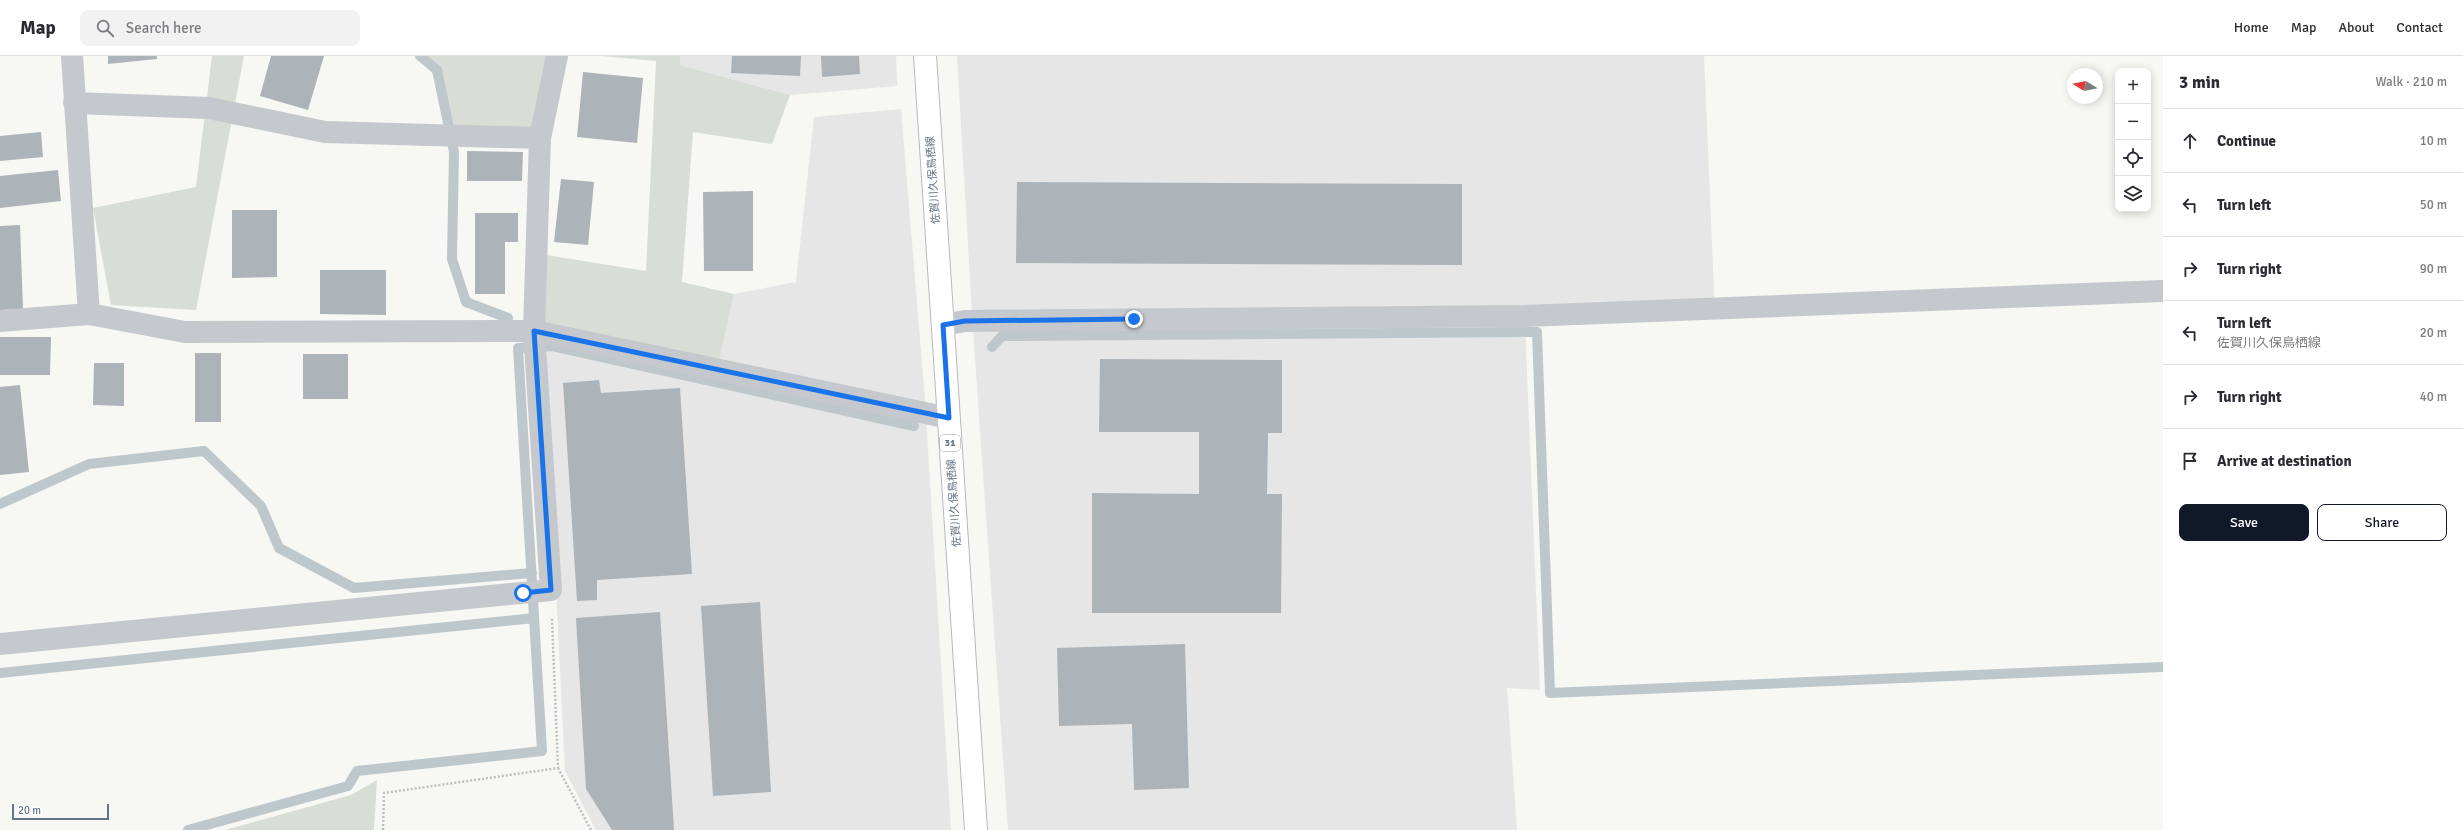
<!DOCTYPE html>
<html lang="en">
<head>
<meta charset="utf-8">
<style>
  :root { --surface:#fff; --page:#f2f2f3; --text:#2b2b33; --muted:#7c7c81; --line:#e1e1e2; --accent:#111827 }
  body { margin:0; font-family:Signika,"Noto Sans JP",sans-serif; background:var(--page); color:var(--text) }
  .controls { position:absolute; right:12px; top:12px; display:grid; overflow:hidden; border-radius:8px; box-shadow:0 2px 10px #0003 }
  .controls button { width:36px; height:36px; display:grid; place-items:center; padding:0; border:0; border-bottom:1px solid var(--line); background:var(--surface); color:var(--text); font:20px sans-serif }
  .compass { position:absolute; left:2067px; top:12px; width:36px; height:36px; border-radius:50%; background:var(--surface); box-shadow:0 2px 10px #0003; rotate:280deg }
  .scale { position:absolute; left:12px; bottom:10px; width:97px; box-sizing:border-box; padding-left:4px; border:2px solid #667585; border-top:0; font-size:11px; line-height:14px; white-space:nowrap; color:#667585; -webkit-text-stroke:3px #fff; paint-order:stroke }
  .stop { position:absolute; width:12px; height:12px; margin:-9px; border:3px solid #1a73e8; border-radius:50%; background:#fff }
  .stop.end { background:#1a73e8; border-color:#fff; box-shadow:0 1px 4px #0008 }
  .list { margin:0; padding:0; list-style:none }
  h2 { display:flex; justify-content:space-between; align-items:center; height:52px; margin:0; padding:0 16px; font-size:17px }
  h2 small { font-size:13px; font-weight:400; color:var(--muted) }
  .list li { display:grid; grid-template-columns:26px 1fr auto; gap:12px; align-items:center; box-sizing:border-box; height:64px; padding:0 16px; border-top:1px solid var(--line) }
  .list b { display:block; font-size:15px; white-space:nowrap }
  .list p { margin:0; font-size:13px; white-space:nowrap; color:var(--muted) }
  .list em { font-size:13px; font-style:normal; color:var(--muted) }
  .actions { display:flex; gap:8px; padding:12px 16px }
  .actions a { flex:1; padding:9px 0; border:1px solid var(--accent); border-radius:8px; text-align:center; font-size:14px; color:var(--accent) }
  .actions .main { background:var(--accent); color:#fff }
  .icon { flex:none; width:22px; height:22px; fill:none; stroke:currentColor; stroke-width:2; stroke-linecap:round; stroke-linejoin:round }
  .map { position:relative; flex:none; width:2163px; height:774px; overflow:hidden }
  header { display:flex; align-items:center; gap:24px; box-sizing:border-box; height:56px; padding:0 20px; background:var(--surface); border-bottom:1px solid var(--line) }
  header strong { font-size:19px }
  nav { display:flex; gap:22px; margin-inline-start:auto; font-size:14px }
  .search { width:280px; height:36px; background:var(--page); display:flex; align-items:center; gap:10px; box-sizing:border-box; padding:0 14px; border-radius:8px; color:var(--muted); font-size:15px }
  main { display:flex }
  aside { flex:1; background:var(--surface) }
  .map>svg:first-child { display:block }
  .built { fill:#e5e6e5 }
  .green { fill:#d8ded5 }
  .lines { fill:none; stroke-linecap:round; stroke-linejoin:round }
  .stream { stroke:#bdc7cc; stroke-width:10 }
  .building { fill:#acb3b9 }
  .primary-casing { stroke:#b6babe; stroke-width:24 }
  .path { stroke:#bdbfc1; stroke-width:2.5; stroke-dasharray:2 2; stroke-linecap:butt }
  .minor { stroke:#c5c8cc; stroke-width:22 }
  .primary { stroke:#fff; stroke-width:22 }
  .route { stroke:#1a73e8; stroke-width:5 }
  .labels { text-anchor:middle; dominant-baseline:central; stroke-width:4; stroke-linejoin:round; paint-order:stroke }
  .shield { fill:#fff; stroke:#949eaa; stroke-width:1 }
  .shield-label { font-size:10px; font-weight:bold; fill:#667585 }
  .street-label { font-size:11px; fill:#667585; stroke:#fff }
</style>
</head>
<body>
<header>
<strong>Map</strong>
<div class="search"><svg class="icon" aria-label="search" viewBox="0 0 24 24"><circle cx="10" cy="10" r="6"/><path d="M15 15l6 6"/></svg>Search here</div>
<nav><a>Home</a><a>Map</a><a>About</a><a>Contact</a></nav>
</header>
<main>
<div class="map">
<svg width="2163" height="774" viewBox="0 0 2163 774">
  <rect width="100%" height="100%" fill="#f7f7f4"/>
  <path class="built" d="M680,0H896L897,30L790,39L680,9Z
    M957,0H1704L1715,259L1525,269L1540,634L1507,632L1517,774H1008L973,274Z
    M901,53L925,344L951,774H596L565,715L543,269L719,306L734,238L796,226L814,61Z"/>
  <path class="green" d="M212,0H244L196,254L111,249L93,152L196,131Z
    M420,0H557L540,82L455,80L437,14Z
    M601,0H680V9L790,39L772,88L693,76L682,226L734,238L719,306L543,269L546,199L646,215L656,5Z
    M377,724L374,774H225L351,739Z"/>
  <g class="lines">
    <path class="stream" d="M420,0L437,14L454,96L452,203L466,246L508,262
      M992,291L1002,280L1537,276L1550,637L2163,611
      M0,448L89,408L204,395L261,450L279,492L354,532L532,517
      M0,617L534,562
      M188,774L348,730L357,715L542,695L518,292L552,290L914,370"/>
  </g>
  <path class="building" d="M108,0H157V3L108,8Z
    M271,0H324L308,54L260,40Z
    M732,0H801L800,20L731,17Z
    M821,0H859L860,18L822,21Z
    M583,16L643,22L637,87L577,81Z
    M41,76L43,101L0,105V80Z
    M467,95L523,96L522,125H467Z
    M58,114L61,145L0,152V120Z
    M561,123L594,126L588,189L554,186Z
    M1017,126L1462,128V209L1016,207Z
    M753,135V215H704L703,136Z
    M232,154H277V221L232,222Z
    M475,157H518V186H505V238H475Z
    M20,169L23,253L0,254V170Z
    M320,214H386V259L320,258Z
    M0,281H51L50,319H0Z
    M195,297H221V366H195Z
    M303,298H348V343H303Z
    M1100,303L1282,304V377H1268L1267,438H1282L1281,557H1092V437L1199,438V376H1099Z
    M94,307H124V350L93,349Z
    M599,324L601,337L680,332L692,518L597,524V544L577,545L563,327Z
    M20,329L29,416L0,419V331Z
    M760,546L771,736L713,740L701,550Z
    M660,556L674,774H612L586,733L576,562Z
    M1185,588L1189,732L1134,734L1132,668L1059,670L1057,592Z"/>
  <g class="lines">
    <defs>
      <path id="primary" d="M925,0L976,774"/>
    </defs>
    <use href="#primary" class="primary-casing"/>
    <path class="path" d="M558,712L591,774
      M383,774L384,737L558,712L552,563"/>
    <path class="minor" d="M72,0L89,258L185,276L534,275L949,362
      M74,47L209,52L325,76L540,82L557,0
      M0,265L89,258
      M943,269L965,265L1525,260L2163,235
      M0,588L551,534L534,275L540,82"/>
    <use href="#primary" class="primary"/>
  </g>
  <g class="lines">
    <path class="route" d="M523,537L551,534L534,275L949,362L943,269L965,265L1134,263"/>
  </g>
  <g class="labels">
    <rect class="shield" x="940" y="379" width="20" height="16" rx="3"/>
    <g class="shield-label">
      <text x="950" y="387">31</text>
    </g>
    <g class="street-label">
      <text transform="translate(933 124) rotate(-94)">佐賀川久保鳥栖線</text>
      <text transform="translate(954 447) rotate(-94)">佐賀川久保鳥栖線</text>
    </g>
  </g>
</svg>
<div class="controls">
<button>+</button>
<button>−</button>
<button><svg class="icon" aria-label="locate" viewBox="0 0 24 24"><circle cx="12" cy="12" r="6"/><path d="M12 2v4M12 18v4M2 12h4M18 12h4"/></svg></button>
<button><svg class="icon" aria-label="layers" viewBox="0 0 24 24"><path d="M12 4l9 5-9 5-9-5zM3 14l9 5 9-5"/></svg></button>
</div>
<svg class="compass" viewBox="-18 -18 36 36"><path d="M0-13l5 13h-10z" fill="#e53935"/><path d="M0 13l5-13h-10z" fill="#7c7c81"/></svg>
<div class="scale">20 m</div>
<div class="stop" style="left:523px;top:537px"></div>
<div class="stop end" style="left:1134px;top:263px"></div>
</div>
<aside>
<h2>3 min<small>Walk · 210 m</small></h2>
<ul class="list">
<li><svg class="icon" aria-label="ahead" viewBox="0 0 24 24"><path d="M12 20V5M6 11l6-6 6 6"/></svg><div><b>Continue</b></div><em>10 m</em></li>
<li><svg class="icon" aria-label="left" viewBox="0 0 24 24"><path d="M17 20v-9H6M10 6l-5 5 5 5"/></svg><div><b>Turn left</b></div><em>50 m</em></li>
<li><svg class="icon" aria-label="right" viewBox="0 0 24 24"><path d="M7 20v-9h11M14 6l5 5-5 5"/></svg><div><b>Turn right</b></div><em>90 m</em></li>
<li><svg class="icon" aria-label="left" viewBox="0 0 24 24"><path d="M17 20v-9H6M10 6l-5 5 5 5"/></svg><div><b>Turn left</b><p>佐賀川久保鳥栖線</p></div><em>20 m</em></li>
<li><svg class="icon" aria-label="right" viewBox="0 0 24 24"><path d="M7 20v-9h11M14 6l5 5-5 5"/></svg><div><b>Turn right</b></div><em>40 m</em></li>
<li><svg class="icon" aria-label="arrive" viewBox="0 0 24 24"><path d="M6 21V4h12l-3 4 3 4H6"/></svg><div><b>Arrive at destination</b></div></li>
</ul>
<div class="actions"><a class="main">Save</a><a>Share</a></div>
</aside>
</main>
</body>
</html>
